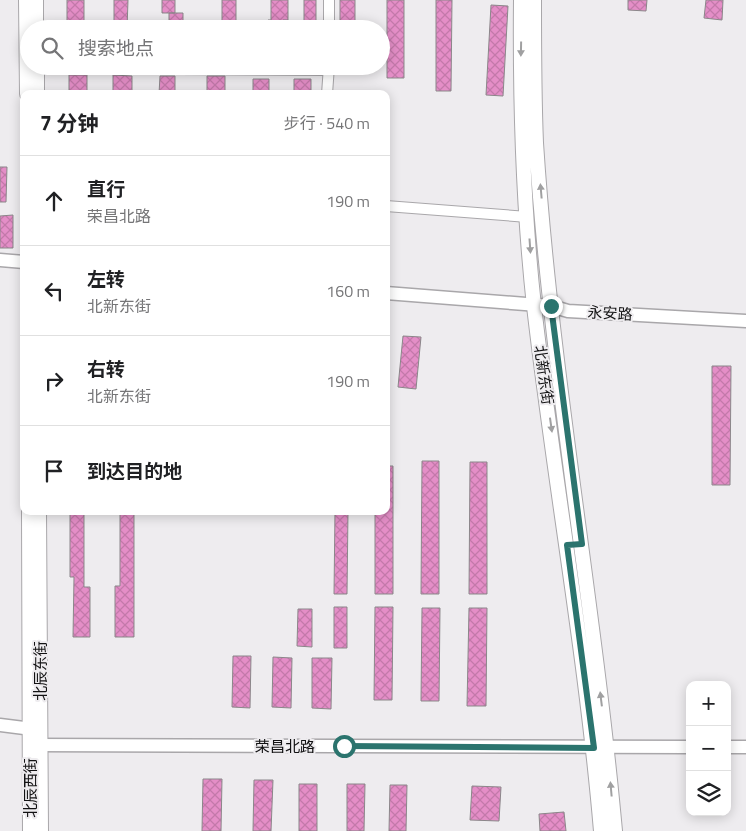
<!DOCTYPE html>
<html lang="zh">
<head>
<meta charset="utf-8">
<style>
  :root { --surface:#fff; --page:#f2f2f2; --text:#202124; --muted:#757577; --line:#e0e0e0 }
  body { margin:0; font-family:"Titillium Web","Noto Sans SC",sans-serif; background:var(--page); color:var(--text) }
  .controls { position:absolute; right:15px; bottom:15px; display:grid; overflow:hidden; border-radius:10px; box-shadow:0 2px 12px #0003 }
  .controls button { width:45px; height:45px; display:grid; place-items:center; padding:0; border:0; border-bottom:1px solid var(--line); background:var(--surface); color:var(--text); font:25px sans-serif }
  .stop { position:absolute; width:15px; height:15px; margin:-11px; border:4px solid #2b746e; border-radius:50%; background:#fff }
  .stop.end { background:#2b746e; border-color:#fff; box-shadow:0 1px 5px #0008 }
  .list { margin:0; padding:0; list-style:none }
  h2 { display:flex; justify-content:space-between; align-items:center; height:65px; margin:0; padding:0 20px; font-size:21px }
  h2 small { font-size:16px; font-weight:400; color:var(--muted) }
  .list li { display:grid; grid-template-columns:32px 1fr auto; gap:15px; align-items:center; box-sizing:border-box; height:90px; padding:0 20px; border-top:1px solid var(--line) }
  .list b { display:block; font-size:19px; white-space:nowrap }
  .list p { margin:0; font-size:16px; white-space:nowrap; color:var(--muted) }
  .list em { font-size:16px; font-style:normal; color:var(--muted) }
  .icon { flex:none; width:28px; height:28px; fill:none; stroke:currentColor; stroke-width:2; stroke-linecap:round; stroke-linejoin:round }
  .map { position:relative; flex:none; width:746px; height:831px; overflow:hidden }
  .search { position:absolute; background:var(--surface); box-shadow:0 2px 12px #0003; left:20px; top:20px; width:370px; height:55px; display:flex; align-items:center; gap:12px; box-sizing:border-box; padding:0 18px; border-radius:28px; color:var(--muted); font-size:19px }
  .panel { position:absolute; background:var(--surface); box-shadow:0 2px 12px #0003; left:20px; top:90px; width:370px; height:425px; border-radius:10px }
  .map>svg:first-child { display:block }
  .building { fill:url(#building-cross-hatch); stroke:#8b878a }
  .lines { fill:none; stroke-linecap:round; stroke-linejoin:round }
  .minor-casing { stroke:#a9a7aa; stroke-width:12 }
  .tertiary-casing { stroke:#a9a7aa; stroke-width:15 }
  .secondary-casing { stroke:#a9a7aa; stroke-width:16 }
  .minor { stroke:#fff; stroke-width:10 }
  .tertiary { stroke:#fff; stroke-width:12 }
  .secondary { stroke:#fff; stroke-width:14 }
  .oneway { fill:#a0a0a1 }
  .route { stroke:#2b746e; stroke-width:6 }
  .labels { text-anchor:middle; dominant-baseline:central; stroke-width:4; stroke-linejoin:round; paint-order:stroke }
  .street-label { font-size:15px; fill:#121213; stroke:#eeecef }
</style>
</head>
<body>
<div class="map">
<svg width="746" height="831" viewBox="0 0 746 831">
  <defs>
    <pattern id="building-cross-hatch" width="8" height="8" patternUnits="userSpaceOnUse" patternTransform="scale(1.25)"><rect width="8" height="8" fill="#e48ec7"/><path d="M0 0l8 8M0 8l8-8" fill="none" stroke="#c379aa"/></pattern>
  </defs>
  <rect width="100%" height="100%" fill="#eeecef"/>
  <path class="building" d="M67,0H84V29H67Z
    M114,0H128L127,29H114Z
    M162,0H175V13H162Z
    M222,0H236V29H222Z
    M271,0H288V20H283V29H268V20H271Z
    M304,0H316V29H304Z
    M340,0H355V29H340Z
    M387,0H404V78H387Z
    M436,0H452L451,91H436Z
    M628,0H647L646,11L628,10Z
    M706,0H723L722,20L704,18Z
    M491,5L508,6L503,96L486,95Z
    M169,13H183V29H169Z
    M69,75H87V94H69Z
    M113,75L132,76V94H113Z
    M160,76H175V94H159Z
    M207,76H225V94H207Z
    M253,79H269V94H253Z
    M294,79H311V94H294Z
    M0,167H7L6,202H0Z
    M13,215V248H0V216Z
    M403,336L421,337L416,389L398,387Z
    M712,366H731L730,485H712Z
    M422,461H439V594H421Z
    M470,462H487V594H469Z
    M386,466H393V594H375V511H386Z
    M70,511H84V587H90V637H73L74,577H70Z
    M120,511H134V637H115V586H120Z
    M335,511H348L347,594H334Z
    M334,607H347V648H334Z
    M375,607H393L392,700H374Z
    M422,608H440L439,701H421Z
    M469,608H487L486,706H467Z
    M298,609H312V647L297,646Z
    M233,656H251L250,708L232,707Z
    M273,657L292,658L291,708L272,707Z
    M312,658H332L331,709L312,708Z
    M203,779H222L221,831H202Z
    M254,780H273L271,831H253Z
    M299,784H317V831H299Z
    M347,784H365L364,831H347Z
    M390,785H407L406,831H389Z
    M472,786L501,787L499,821L470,820Z
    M564,812L566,831H540L539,814Z"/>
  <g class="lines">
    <defs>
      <path id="minor" d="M329,29V0
        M30,68L329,70
        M327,94L329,66
        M386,206L528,217"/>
      <path id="tertiary" d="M0,260L24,262
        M386,293L551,306L568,311L746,321
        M0,725L40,730
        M32,745L690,747
        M727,747H746"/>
      <path id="secondary" d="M26,0L27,94
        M36,0V29
        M521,0C520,102 523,205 534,306C554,481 586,655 601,831
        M534,0C534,48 534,95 536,143C551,373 594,601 615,831
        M37,66V94
        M29,511L30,831
        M39,511L41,831"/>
    </defs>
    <use href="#minor" class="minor-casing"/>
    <use href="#tertiary" class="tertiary-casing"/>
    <use href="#secondary" class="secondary-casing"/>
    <use href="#minor" class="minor"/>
    <use href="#tertiary" class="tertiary"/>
    <use href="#secondary" class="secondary"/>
  </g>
  <defs><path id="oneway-solid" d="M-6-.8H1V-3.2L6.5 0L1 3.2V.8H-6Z" transform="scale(1.25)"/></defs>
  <g class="oneway">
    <use href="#oneway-solid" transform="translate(521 49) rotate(91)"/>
    <use href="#oneway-solid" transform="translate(541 191) rotate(-95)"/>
    <use href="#oneway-solid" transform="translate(530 246) rotate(86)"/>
    <use href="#oneway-solid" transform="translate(551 425) rotate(82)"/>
    <use href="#oneway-solid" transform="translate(601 699) rotate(-97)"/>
    <use href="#oneway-solid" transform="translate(611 789) rotate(-95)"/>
  </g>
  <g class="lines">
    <path class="route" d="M344,746L594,748L567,545L582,544L551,306"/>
  </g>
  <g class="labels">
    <g class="street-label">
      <text transform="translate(610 313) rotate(3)">永安路</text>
      <text transform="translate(544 375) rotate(82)">北新东街</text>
      <text transform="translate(40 671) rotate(-90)">北辰东街</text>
      <text x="285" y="746">荣昌北路</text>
      <text transform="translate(30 788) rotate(-90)">北辰西街</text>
    </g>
  </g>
</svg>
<div class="controls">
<button>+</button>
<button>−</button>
<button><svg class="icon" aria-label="layers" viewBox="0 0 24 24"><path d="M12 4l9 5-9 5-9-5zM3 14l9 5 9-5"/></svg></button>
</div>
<div class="stop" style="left:344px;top:746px"></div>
<div class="stop end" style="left:551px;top:306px"></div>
<div class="search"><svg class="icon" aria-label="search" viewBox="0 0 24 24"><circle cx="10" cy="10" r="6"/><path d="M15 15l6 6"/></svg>搜索地点</div>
<section class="panel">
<h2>7 分钟<small>步行 · 540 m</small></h2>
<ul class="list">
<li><svg class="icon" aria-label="ahead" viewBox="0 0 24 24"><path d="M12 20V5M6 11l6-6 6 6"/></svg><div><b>直行</b><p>荣昌北路</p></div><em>190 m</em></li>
<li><svg class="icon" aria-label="left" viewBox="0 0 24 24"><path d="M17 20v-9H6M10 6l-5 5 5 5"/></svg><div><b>左转</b><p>北新东街</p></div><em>160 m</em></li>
<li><svg class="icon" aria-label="right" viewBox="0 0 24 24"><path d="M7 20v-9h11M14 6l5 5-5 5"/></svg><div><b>右转</b><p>北新东街</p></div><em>190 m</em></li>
<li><svg class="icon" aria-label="arrive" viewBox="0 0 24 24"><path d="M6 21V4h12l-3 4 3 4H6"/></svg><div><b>到达目的地</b></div></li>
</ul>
</section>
</div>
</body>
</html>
